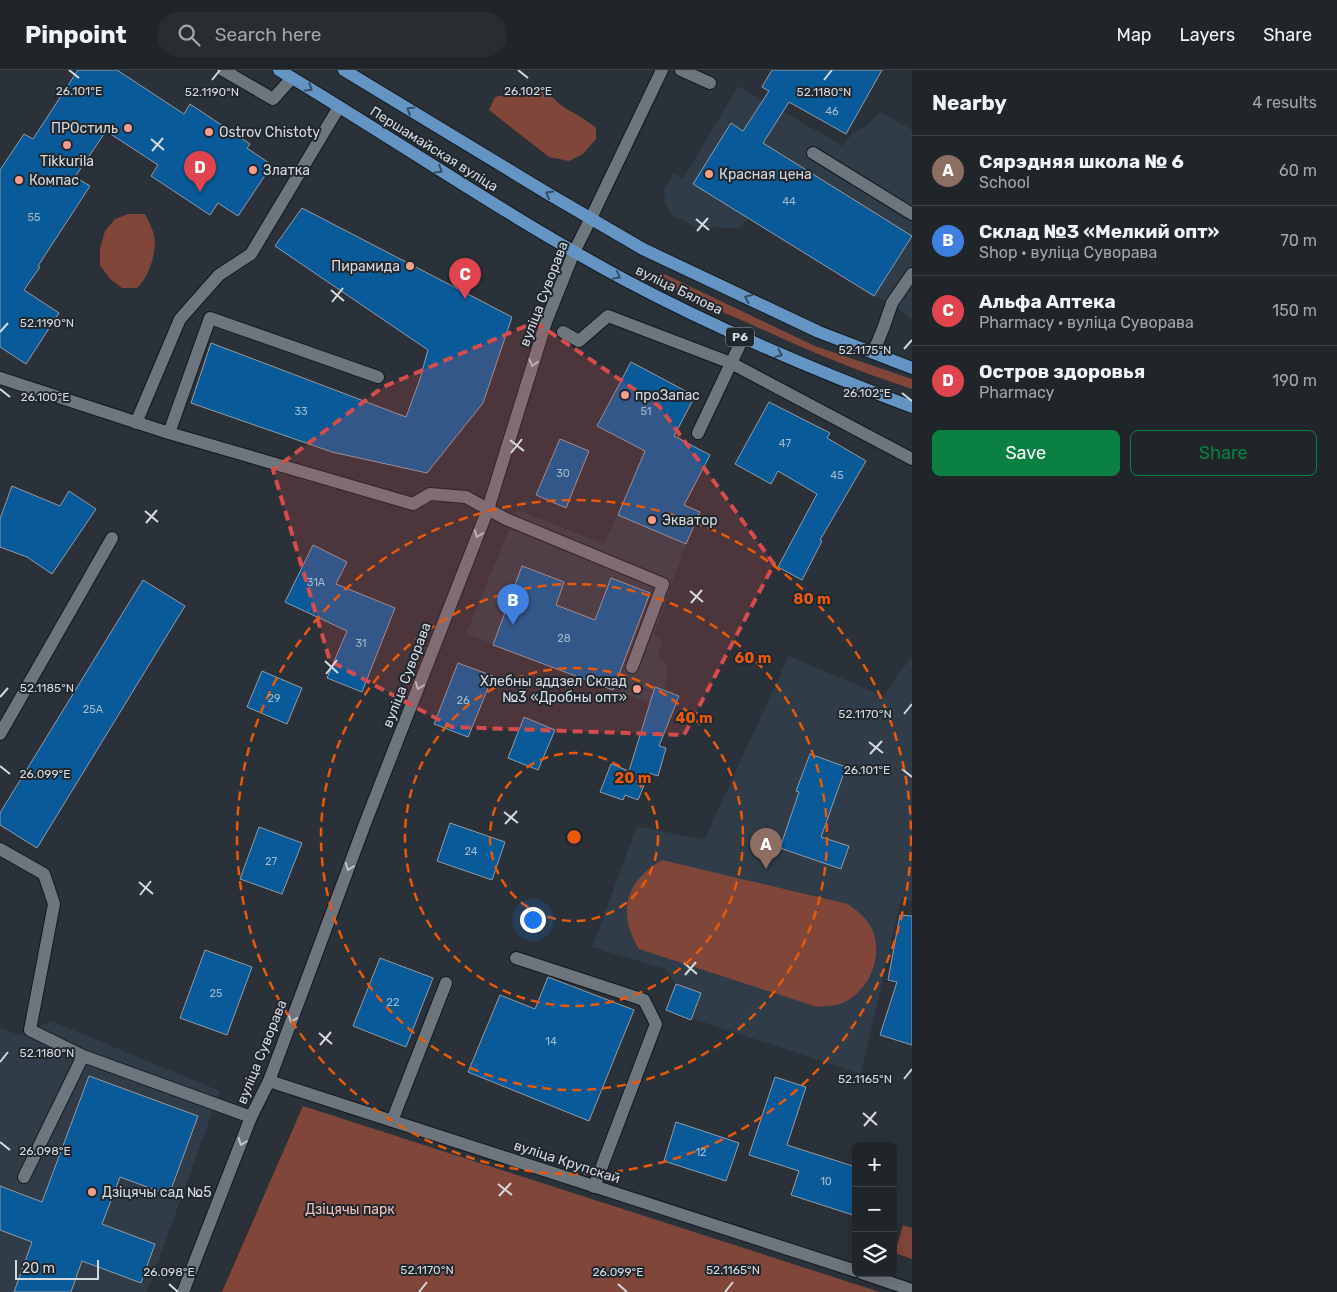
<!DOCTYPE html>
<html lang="en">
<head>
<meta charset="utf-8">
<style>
  :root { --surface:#20252a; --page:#282d32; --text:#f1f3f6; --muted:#a2a5a8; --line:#3d4247; --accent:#0b8043 }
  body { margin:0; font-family:Rubik,sans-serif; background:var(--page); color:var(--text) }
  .controls { position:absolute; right:15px; bottom:15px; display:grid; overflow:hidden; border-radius:8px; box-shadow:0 5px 20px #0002 }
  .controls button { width:45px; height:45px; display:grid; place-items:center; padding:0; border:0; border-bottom:1px solid var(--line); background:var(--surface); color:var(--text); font:25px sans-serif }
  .scale { position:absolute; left:15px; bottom:12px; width:84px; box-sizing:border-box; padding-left:5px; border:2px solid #d5dade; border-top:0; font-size:14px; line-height:18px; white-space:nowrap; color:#d5dade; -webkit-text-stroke:4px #20272e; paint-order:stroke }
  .you { position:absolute; left:532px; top:849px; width:18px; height:18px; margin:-12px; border:4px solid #fff; border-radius:50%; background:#1a73e8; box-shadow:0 0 0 8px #1a73e833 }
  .badge { display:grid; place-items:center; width:32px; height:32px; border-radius:50%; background:var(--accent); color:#fff; font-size:16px; font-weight:700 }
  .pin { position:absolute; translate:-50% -41px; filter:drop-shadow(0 1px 2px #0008) }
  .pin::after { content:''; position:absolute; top:26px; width:18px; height:15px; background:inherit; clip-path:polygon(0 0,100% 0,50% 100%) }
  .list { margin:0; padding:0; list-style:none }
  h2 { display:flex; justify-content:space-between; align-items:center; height:65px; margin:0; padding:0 20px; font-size:21px }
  h2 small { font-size:16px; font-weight:400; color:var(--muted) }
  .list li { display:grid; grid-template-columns:32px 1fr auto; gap:15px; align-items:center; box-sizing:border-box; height:70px; padding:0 20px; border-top:1px solid var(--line) }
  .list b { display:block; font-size:19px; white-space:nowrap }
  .list p { margin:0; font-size:16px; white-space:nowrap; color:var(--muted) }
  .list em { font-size:16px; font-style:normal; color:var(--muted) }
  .actions { display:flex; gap:10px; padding:15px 20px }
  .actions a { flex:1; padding:11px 0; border:1px solid var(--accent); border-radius:8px; text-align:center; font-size:18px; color:var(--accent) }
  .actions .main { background:var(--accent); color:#fff }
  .icon { flex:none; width:28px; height:28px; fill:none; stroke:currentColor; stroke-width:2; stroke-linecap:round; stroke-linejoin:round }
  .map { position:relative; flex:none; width:912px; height:1222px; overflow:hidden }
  header { display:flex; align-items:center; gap:30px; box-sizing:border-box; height:70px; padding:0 25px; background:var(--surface); border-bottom:1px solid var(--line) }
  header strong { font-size:24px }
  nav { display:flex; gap:28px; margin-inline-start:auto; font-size:18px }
  .search { width:350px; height:45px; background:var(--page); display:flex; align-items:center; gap:12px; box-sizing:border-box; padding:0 18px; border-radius:28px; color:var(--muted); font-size:19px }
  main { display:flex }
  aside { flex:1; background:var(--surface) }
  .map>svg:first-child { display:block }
  .built { fill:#303c48 }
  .green { fill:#80463a }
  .building { fill:#095a98; stroke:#949ca5 }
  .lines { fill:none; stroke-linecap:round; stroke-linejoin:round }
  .service-casing { stroke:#12181f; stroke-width:14 }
  .pedestrian-casing { stroke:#12181f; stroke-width:14 }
  .minor-casing { stroke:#12181f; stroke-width:14 }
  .tertiary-casing { stroke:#12181f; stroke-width:14 }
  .primary-casing { stroke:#12181f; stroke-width:14 }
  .service { stroke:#6d757d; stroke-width:12 }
  .pedestrian { stroke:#6d757d; stroke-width:12 }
  .minor { stroke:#6d757d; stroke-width:12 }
  .tertiary { stroke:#6d757d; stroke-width:12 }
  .primary { stroke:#6394c3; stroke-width:12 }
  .oneway { stroke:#374d62 }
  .oneway2 { stroke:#c0c6cb }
  .marked { fill:#d64c4c; fill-opacity:0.2; stroke:#d64c4c; stroke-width:4; stroke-dasharray:10 6; stroke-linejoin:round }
  .ticks { fill:none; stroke:#d5dade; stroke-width:2 }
  .ring { fill:none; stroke:#e8590c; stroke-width:2.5; stroke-dasharray:9 6 }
  .poi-dot { fill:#f49d8b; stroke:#20272e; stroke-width:2 }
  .labels { text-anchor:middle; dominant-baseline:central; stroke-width:4; stroke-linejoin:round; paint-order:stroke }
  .number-label { font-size:11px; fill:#a2bacc }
  .shield { fill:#20272e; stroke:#9fa4a9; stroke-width:1 }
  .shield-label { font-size:12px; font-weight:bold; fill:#d5dade }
  .poi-label { font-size:14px; fill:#d5dade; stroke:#20272e; text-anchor:start }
  .street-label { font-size:14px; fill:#d5dade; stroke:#20272e }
  .park-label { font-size:14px; fill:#f3c0b5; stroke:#20272e }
  .ticks-label { font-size:12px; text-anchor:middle; fill:#d5dade; stroke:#20272e; stroke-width:4; stroke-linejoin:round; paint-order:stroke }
  .centre { fill:#e8590c; stroke:#20272e; stroke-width:2.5 }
  .ring-label { font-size:15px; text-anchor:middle; font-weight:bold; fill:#e8590c; stroke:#20272e; stroke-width:4; stroke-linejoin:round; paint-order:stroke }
</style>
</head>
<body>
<header>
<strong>Pinpoint</strong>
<div class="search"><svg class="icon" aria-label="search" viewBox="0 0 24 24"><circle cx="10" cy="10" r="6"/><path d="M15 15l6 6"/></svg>Search here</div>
<nav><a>Map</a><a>Layers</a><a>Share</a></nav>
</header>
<main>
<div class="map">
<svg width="912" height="1222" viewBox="0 0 912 1222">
  <rect width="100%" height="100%" fill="#2a3138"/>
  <path class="built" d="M738,16L843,76L853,62L866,56L880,42L912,60V250L892,233L874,226L749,148L739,158L696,157L672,145L665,134L664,119L674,103L683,109Z
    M641,391L681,407L672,430L700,442L686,474L654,565L662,571L658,584L668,598L665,620L679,626L673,642L466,564L517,440L604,474Z
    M789,586L883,626L912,586V831L901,829L861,1004L666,940L676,914L665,899L592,877L637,756L704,770Z
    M51,951L220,1021L147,1222H0V958L20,965Z"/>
  <path class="green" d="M535,18C549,20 554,31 565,38C577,45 585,49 596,58V69L583,84L569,91L549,87L489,40L495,27Z
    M128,144H145C150,153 155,164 155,174C154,189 148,208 137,218H122L110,209L100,195V179L105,161L115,149Z
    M660,202L815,276L912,309V319C855,301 800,277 746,252C718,240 684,227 660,209Z
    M662,790L848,834C857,841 867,848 872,859C884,887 869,923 840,934C833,936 824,936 817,937L639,879C617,842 625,812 662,790Z
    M303,1036L880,1222H222Z
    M903,1155L912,1158V1189L895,1183Z"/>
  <path class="building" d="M78,0H117L184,44L190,34L250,74L247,78L272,95L238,146L218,133L210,145L151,106L158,95L106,61L75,107L90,116L38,196L40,197L24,220L59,243L26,294L0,277V100L24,64L33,69Z
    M772,0H882L846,64L789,32L763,73L912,166L874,226L693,114L731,53L743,61L769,21L762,17Z
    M302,138L512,247L483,333L427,403L332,382L191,333L211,273L406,347L420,309L428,280L275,176Z
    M631,292L695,326L674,366L710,385L684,435L700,442L686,474L618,445L645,381L597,356Z
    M769,332L830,363L827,368L866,391L820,470L822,471L802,510L778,497L817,424L778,401L771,414L735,394Z
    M560,369L589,381L566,438L536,425Z
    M12,416L60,436L69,421L96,439L52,504L27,487L0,477V449Z
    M313,475L347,492L336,514L395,538L362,622L327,608L347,561L285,532Z
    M522,496L564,512L556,535L595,550L611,508L650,523L613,620L493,575Z
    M143,510L185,536L37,778L0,755V743Z
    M458,593L493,606L468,667L434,654Z
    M262,601L302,618L287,654L247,637Z
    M655,617L679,626L659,676L666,678L658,706L649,703L638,730L625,725L623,730L600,722L611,694L629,701Z
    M524,647L555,660L538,700L508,688Z
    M810,684L846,697L821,767L849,776L841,799L780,778L799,722L796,721Z
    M450,753L505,772L492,810L437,791Z
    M259,757L302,773L282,824L240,809Z
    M900,845L912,846V975L880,965L897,912L888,910Z
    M205,880L252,897L227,965L180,948Z
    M380,888L433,908L406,977L353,956Z
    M548,907L634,940L589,1051L468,1002L500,925L535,939Z
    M676,914L701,923L691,950L666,940Z
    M89,1006L198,1046L169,1125L120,1107L102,1154L155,1174L141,1213L82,1191L71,1222H14L32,1172L0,1160V1116L42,1132Z
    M775,1007L806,1017L787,1075L856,1097V1146L791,1125L799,1101L749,1085Z
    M676,1052L739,1073L726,1111L664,1091Z"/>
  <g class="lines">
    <defs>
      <path id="service" d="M223,0L273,29L292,8
        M681,0L710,13
        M813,83L912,144
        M873,283L883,259L892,233L912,204
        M378,307L210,248L169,363L413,434L430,424L466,427L506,449L663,514L632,597
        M0,308L169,363
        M136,353L180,249L219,205L251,184L339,37
        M698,363L743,268
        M0,664L112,468
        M0,779L44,804L54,834L30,960L83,986
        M516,888L644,930L656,954L594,1117
        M392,1051L446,913
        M24,1107L83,986L251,1047"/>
      <path id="pedestrian" d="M563,262L579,271L608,246L731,293L912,389"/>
      <path id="minor" d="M591,148L662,0
        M269,1011L856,1201
        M862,1203L912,1220"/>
      <path id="tertiary" d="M183,1222L251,1047L269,1011L366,751L488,439L546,252L574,182L591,148"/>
      <path id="primary" d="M279,0C395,69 506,146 625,210C717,259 814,300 912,337
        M344,0L547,123L643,179L819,262L912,298"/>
    </defs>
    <use href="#service" class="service-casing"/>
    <use href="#pedestrian" class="pedestrian-casing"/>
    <use href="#minor" class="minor-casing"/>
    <use href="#tertiary" class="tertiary-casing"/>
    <use href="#primary" class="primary-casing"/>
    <use href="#service" class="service"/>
    <use href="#pedestrian" class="pedestrian"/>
    <use href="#minor" class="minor"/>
    <use href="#tertiary" class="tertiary"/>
    <use href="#primary" class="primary"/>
  </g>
  <defs><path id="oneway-chevron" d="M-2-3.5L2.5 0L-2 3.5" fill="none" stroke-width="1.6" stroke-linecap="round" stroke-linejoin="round" transform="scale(1.25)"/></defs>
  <g class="oneway">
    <use href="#oneway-chevron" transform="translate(309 18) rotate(32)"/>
    <use href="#oneway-chevron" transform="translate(410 40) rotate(-149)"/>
    <use href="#oneway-chevron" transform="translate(439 100) rotate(32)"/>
    <use href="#oneway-chevron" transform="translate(549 124) rotate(-150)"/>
    <use href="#oneway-chevron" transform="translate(617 206) rotate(29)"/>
    <use href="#oneway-chevron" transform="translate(748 228) rotate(-155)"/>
    <use href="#oneway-chevron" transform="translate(779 284) rotate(23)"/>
  </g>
  <g class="oneway2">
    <use href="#oneway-chevron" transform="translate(533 293) rotate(107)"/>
    <use href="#oneway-chevron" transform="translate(478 464) rotate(111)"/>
    <use href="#oneway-chevron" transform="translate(419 616) rotate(111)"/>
    <use href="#oneway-chevron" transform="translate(349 797) rotate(111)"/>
    <use href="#oneway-chevron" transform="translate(292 949) rotate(110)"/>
    <use href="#oneway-chevron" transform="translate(242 1072) rotate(111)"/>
  </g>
  <path class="marked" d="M535,252L659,336L774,494L684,665L452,657L330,591L273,400L383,317Z"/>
  <path class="ticks" d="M69,0L79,8M518,0L528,8M212,10L220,0M824,10L832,0M151,69L164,80M152,81L163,68M696,149L709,160M697,161L708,148M331,220L344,231M332,232L343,218M0,262L8,253M904,279L912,270M0,319L10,327M902,323L912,331M510,370L524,381M511,383L522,369M145,441L158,452M146,453L157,440M690,521L703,532M691,533L702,520M325,591L338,603M326,604L337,590M0,627L8,618M904,644L912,634M869,672L883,683M870,684L882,671M0,696L10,704M902,699L912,707M504,742L518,753M505,754L517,741M139,812L153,824M140,825L151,811M684,893L697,904M685,905L696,892M319,963L332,974M320,975L331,962M0,992L8,982M904,1009L912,999M863,1043L877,1055M864,1056L876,1042M0,1072L10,1080M498,1114L512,1125M499,1126L511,1113M169,1214L178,1222M618,1214L627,1222M419,1222L427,1212M725,1222L733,1212"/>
  <g class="ring">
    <circle cx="574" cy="767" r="84"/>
    <circle cx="574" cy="767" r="169"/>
    <circle cx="574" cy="767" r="253"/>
    <circle cx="574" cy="767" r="337"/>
  </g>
  <g class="poi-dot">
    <circle cx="128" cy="58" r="5"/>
    <circle cx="209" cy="62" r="5"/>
    <circle cx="67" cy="75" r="5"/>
    <circle cx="253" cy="100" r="5"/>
    <circle cx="709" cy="104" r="5"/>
    <circle cx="19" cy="110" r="5"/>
    <circle cx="410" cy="196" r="5"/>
    <circle cx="625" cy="325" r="5"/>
    <circle cx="652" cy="450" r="5"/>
    <circle cx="637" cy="619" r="5"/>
    <circle cx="92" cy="1122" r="5"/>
  </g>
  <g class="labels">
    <g class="number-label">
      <text x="832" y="41">46</text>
      <text x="789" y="131">44</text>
      <text x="34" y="147">55</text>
      <text x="301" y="341">33</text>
      <text x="646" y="341">51</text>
      <text x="785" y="373">47</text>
      <text x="563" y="403">30</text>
      <text x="837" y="405">45</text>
      <text x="316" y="512">31А</text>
      <text x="564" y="568">28</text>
      <text x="361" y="573">31</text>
      <text x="274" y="628">29</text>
      <text x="463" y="630">26</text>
      <text x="93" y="639">25А</text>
      <text x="471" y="781">24</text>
      <text x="271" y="791">27</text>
      <text x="216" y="923">25</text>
      <text x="393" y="932">22</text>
      <text x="551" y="971">14</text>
      <text x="701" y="1082">12</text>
      <text x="826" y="1111">10</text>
    </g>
    <rect class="shield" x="726" y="257.5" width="28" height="19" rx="4"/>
    <g class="shield-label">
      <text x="740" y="267">Р6</text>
    </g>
    <g class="poi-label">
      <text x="118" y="58" text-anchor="end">ПРОстиль</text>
      <text x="219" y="62">Ostrov Chistoty</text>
      <text x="67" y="91" text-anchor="middle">Tikkurila</text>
      <text x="263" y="100">Златка</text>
      <text x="719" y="104">Красная цена</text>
      <text x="29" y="110">Компас</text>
      <text x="400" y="196" text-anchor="end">Пирамида</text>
      <text x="635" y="325">проЗапас</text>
      <text x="662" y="450">Экватор</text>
      <text x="627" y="611" text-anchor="end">Хлебны аддзел Склад<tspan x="627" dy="16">№3 «Дробны опт»</tspan></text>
      <text x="102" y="1122">Дзіцячы сад №5</text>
    </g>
    <g class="street-label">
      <text transform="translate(434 79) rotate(32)">Першамайская вуліца</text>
      <text transform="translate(679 220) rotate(26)">вуліца Бялова</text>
      <text transform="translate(544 224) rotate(-69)">вуліца Суворава</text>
      <text transform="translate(407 605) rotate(-69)">вуліца Суворава</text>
      <text transform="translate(262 982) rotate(-68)">вуліца Суворава</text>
      <text transform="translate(567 1092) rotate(18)">вуліца Крупскай</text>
    </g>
    <g class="park-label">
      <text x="350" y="1139">Дзіцячы парк</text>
    </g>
  </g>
  <g class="ticks-label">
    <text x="79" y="25">26.101°E</text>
    <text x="528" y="25">26.102°E</text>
    <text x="212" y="26">52.1190°N</text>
    <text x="824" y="26">52.1180°N</text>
    <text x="47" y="257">52.1190°N</text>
    <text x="865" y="284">52.1175°N</text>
    <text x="867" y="327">26.102°E</text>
    <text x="45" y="331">26.100°E</text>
    <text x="47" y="622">52.1185°N</text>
    <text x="865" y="648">52.1170°N</text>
    <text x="867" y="704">26.101°E</text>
    <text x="45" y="708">26.099°E</text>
    <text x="47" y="987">52.1180°N</text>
    <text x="865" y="1013">52.1165°N</text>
    <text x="45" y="1085">26.098°E</text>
    <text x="427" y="1204">52.1170°N</text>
    <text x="733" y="1204">52.1165°N</text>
    <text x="169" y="1206">26.098°E</text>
    <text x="618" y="1206">26.099°E</text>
  </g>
  <circle cx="574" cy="767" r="8" class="centre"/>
  <g class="ring-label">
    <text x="812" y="534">80 m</text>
    <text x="753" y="593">60 m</text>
    <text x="694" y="653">40 m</text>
    <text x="633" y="713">20 m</text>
  </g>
</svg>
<div class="controls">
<button>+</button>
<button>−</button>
<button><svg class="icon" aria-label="layers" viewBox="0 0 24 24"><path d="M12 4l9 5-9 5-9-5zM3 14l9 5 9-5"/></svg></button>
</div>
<div class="scale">20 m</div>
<div class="you"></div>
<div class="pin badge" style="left:766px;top:799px;background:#8d6e63">A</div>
<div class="pin badge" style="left:513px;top:555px;background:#3f7fe0">B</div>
<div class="pin badge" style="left:465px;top:229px;background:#e0444e">C</div>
<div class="pin badge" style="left:200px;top:122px;background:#e0444e">D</div>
</div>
<aside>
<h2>Nearby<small>4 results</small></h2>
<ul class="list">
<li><span class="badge" style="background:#8d6e63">A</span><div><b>Сярэдняя школа № 6</b><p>School</p></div><em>60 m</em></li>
<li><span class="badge" style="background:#3f7fe0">B</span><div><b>Склад №3 «Мелкий опт»</b><p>Shop · вуліца Суворава</p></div><em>70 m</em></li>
<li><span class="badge" style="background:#e0444e">C</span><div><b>Альфа Аптека</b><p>Pharmacy · вуліца Суворава</p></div><em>150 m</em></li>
<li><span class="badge" style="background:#e0444e">D</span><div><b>Остров здоровья</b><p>Pharmacy</p></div><em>190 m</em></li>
</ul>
<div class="actions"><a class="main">Save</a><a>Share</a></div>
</aside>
</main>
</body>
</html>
